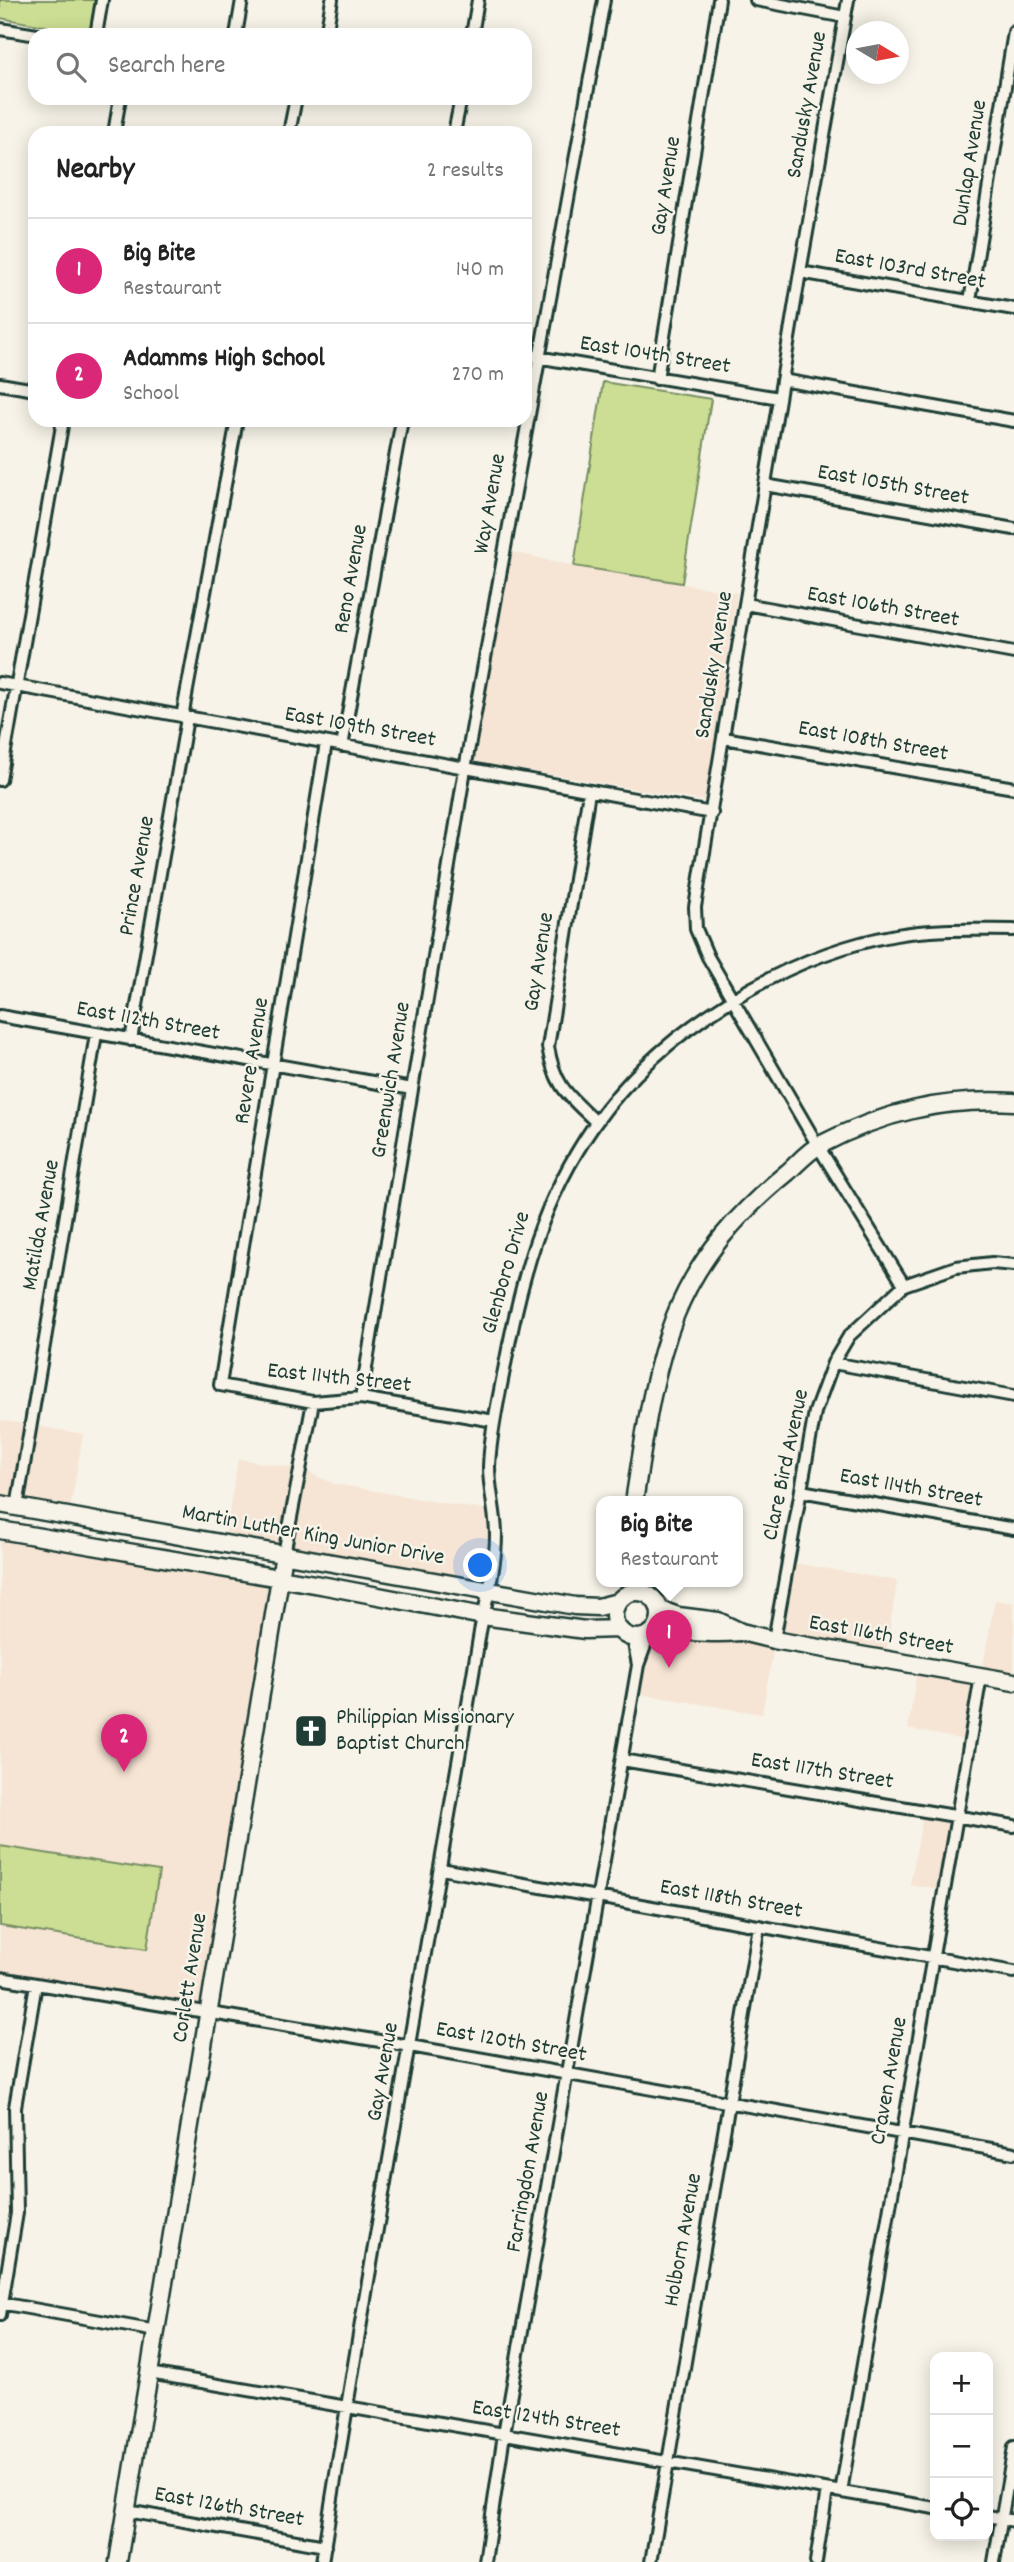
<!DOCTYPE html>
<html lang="en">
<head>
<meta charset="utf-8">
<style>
  :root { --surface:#fff; --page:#f6f6f6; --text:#222; --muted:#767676; --line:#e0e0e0; --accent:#db2777 }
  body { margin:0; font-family:Dekko,sans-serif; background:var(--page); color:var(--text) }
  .controls { position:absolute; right:21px; bottom:21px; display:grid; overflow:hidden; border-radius:14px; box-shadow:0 4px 18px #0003 }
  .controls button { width:63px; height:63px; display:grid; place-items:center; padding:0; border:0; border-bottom:2px solid var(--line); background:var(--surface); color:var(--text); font:35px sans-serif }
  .compass { position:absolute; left:846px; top:21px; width:63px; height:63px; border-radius:50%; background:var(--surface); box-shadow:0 4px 18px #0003; rotate:100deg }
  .you { position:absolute; left:481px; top:1566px; width:24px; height:24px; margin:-18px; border:5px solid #fff; border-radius:50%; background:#1a73e8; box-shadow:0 0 0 10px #1a73e833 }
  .badge { display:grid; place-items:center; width:46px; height:46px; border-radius:50%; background:var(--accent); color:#fff; font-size:23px; font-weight:700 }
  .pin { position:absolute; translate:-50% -58px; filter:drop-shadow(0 2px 4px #0008) }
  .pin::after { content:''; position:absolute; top:37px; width:24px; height:21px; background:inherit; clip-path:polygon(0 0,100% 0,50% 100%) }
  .popup { position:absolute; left:596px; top:1496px; width:147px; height:91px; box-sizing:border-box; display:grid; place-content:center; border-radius:14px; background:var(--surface); filter:drop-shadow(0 2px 5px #0005); font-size:23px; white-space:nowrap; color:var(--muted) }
  .popup b { font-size:26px; color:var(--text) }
  .popup::after { content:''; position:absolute; left:50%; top:100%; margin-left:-14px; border:14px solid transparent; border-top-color:var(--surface) }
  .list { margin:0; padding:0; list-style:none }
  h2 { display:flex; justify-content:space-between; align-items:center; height:91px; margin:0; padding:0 28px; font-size:30px }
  h2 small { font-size:23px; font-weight:400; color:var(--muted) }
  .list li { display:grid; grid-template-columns:46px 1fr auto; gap:21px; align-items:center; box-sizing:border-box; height:105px; padding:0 28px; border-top:2px solid var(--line) }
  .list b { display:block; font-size:26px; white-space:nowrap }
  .list p { margin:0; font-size:23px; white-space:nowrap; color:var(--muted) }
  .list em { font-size:23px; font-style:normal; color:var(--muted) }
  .icon { flex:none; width:38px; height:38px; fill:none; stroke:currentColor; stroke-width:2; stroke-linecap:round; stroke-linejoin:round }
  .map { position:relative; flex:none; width:1014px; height:2562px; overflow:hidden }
  .search { position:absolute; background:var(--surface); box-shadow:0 4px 18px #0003; left:28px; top:28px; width:504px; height:77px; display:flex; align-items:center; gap:18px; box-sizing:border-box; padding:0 24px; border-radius:21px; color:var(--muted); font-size:26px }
  .panel { position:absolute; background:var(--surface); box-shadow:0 4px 18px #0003; left:28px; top:126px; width:504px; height:301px; border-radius:21px }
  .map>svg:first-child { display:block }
  .built { fill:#f6e4d4 }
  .green { fill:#ccde93; stroke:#768e64; stroke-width:2 }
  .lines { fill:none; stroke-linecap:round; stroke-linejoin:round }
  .street-casing { stroke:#1f3d34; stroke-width:16 }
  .secondary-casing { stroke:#1f3d34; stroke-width:21 }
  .street { stroke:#f7f3e8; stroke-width:10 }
  .secondary { stroke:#f7f3e8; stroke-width:16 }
  .labels { text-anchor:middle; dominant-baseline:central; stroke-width:5; stroke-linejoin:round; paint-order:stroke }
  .street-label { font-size:23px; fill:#1f3d34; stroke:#f7f3e8 }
  .poi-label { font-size:23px; fill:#1f3d34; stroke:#f7f3e8; text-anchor:start }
</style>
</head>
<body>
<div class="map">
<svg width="1014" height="2562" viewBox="0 0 1014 2562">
  <rect width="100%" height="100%" fill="#f7f3e8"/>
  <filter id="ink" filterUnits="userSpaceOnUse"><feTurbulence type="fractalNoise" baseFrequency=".0143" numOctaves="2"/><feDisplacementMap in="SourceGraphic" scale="14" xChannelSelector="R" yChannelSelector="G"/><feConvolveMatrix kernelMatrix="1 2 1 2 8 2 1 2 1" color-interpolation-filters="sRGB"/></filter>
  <g filter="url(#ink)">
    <path class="built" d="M512,552L574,566L737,593L705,801L473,761Z
      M0,1420L83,1434L69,1516L0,1504Z
      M238,1459L300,1469L335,1484L494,1512L488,1589L224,1544Z
      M0,1530L280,1578L208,2014L0,1978Z
      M788,1562L897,1581L885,1659L775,1640L762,1714L634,1693L649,1635L774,1640Z
      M995,1600L1014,1603V1682L981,1676L970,1741L908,1729L918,1665L981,1676Z
      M924,1811L957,1816L944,1890L910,1884Z"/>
    <path class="green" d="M0,0H95L90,34L0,18Z
      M603,382L711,399L682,583L574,566Z
      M0,1846L159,1871L147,1949L0,1926Z"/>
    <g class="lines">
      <defs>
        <path id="street" d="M756,0L845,17
          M848,0L800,272L695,907L696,929L708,957L818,1146L904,1285
          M0,29L37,35
          M96,35L102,0
          M236,35L242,0
          M326,35L332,0
          M472,35L478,0
          M114,133L120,98
          M289,133L296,98
          M454,133L461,98
          M800,272L1014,309
          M970,301L1014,32
          M525,355L779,398
          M657,379L719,0
          M782,380L1014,421
          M0,384L35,390
          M765,485L1014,529
          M745,604L1014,653
          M0,683L712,813
          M182,717L237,420
          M724,738L1014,788
          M326,743L220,1385L313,1402L361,1398L494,1421
          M342,746L402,420
          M0,780L63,420
          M589,792L548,1047C555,1087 568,1095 596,1122
          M0,1016L412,1089
          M131,1040L187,718
          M833,1363L1014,1396
          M361,1398L465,769L604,0
          M801,1491L1014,1529
          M17,1507L96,1034
          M284,1554L313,1402
          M633,1638L638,1665
          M774,1640L815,1412L833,1363L849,1336L904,1285L956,1267L992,1263L1014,1265
          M622,1760L1014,1826
          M441,1869L1014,1972
          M0,1978L410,2046L1014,2153
          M0,2303L156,2331
          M0,2315L17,2213L15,2107L36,1984
          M149,2373L935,2508
          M841,2492L981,1676
          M127,2511L325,2546
          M988,2516L1014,2521
          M322,2562C370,2251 429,1942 480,1632C486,1601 496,1567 496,1535C496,1513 489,1490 489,1467C490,1435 498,1402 504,1370C521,1278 541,1202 595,1124C661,1030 785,955 896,935C935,928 975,930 1014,930
          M485,2562L504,2434L638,1665L649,1635
          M651,2562L759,1926
          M816,2562L827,2490
          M994,2562L1014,2447"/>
        <path id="secondary" d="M634,1502C644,1439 652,1375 675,1316C699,1256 739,1212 788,1172C798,1163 808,1151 820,1145C883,1112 943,1098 1014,1102
          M0,1504L575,1606L598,1607L618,1602
          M0,1530L326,1586L483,1616L585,1630L618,1629
          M614 1615a23 23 0 1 1 46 0a23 23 0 1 1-46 0Z
          M661,1610L678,1616L718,1621L741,1632L774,1640L1014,1682
          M656,1629C683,1631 712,1635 739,1632
          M118,2562L284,1554"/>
      </defs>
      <use href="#street" class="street-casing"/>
      <use href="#secondary" class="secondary-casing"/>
      <use href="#street" class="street"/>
      <use href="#secondary" class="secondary"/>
    </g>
  </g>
  <defs>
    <symbol id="church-square" viewBox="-11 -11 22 22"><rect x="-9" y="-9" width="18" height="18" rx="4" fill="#1f3d34" stroke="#f7f3e8"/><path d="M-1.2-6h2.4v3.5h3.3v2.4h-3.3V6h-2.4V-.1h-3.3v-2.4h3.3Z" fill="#fff"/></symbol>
  </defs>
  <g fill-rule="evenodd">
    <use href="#church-square" x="292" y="1712" width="38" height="38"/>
  </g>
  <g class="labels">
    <g class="street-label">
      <text transform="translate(808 105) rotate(-80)">Sandusky Avenue</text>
      <text transform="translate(971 163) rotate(-81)">Dunlap Avenue</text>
      <text transform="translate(667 186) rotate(-81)">Gay Avenue</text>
      <text transform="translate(910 270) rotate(10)">East 103rd Street</text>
      <text transform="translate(655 356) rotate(9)">East 104th Street</text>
      <text transform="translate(893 486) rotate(10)">East 105th Street</text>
      <text transform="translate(491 504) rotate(-80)">Way Avenue</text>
      <text transform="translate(352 579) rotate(-80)">Reno Avenue</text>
      <text transform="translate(883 608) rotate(10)">East 106th Street</text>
      <text transform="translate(715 665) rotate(-81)">Sandusky Avenue</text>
      <text transform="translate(360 728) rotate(10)">East 109th Street</text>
      <text transform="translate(873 742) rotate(10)">East 108th Street</text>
      <text transform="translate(138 876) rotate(-80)">Prince Avenue</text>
      <text transform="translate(540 962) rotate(-81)">Gay Avenue</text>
      <text transform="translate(148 1022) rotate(10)">East 112th Street</text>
      <text transform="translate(253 1061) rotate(-81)">Revere Avenue</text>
      <text transform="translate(392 1080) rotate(-81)">Greenwich Avenue</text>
      <text transform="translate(42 1225) rotate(-80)">Matilda Avenue</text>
      <text transform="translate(507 1273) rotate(-74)">Glenboro Drive</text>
      <text transform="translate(339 1379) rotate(6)">East 114th Street</text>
      <text transform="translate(787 1465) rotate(-78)">Clare Bird Avenue</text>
      <text transform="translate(911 1489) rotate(10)">East 114th Street</text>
      <text transform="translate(313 1536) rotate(10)">Martin Luther King Junior Drive</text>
      <text transform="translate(881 1636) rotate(10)">East 116th Street</text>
      <text transform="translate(822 1772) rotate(9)">East 117th Street</text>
      <text transform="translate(731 1900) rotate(10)">East 118th Street</text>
      <text transform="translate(191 1978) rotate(-81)">Corlett Avenue</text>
      <text transform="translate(511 2043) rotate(10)">East 120th Street</text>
      <text transform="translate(384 2072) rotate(-80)">Gay Avenue</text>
      <text transform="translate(890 2081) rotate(-80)">Craven Avenue</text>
      <text transform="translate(529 2172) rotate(-80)">Farringdon Avenue</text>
      <text transform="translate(684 2240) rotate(-80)">Holborn Avenue</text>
      <text transform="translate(546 2420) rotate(9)">East 124th Street</text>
      <text transform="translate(229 2508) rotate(10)">East 126th Street</text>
    </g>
    <g class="poi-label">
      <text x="336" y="1718">Philippian Missionary<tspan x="336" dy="26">Baptist Church</tspan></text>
    </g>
  </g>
</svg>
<div class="controls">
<button>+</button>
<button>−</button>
<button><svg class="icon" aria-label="locate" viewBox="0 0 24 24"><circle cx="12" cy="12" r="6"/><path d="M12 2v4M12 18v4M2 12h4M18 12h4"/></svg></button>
</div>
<svg class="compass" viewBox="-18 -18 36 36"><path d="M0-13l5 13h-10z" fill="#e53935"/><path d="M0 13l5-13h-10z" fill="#767676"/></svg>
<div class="you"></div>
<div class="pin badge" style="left:669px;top:1668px">1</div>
<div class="popup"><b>Big Bite</b>Restaurant</div>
<div class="pin badge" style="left:124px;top:1772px">2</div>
<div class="search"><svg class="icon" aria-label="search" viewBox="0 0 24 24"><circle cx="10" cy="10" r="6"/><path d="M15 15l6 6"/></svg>Search here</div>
<section class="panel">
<h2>Nearby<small>2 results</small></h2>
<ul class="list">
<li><span class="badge">1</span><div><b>Big Bite</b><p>Restaurant</p></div><em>140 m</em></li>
<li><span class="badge">2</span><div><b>Adamms High School</b><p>School</p></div><em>270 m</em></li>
</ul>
</section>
</div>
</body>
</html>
